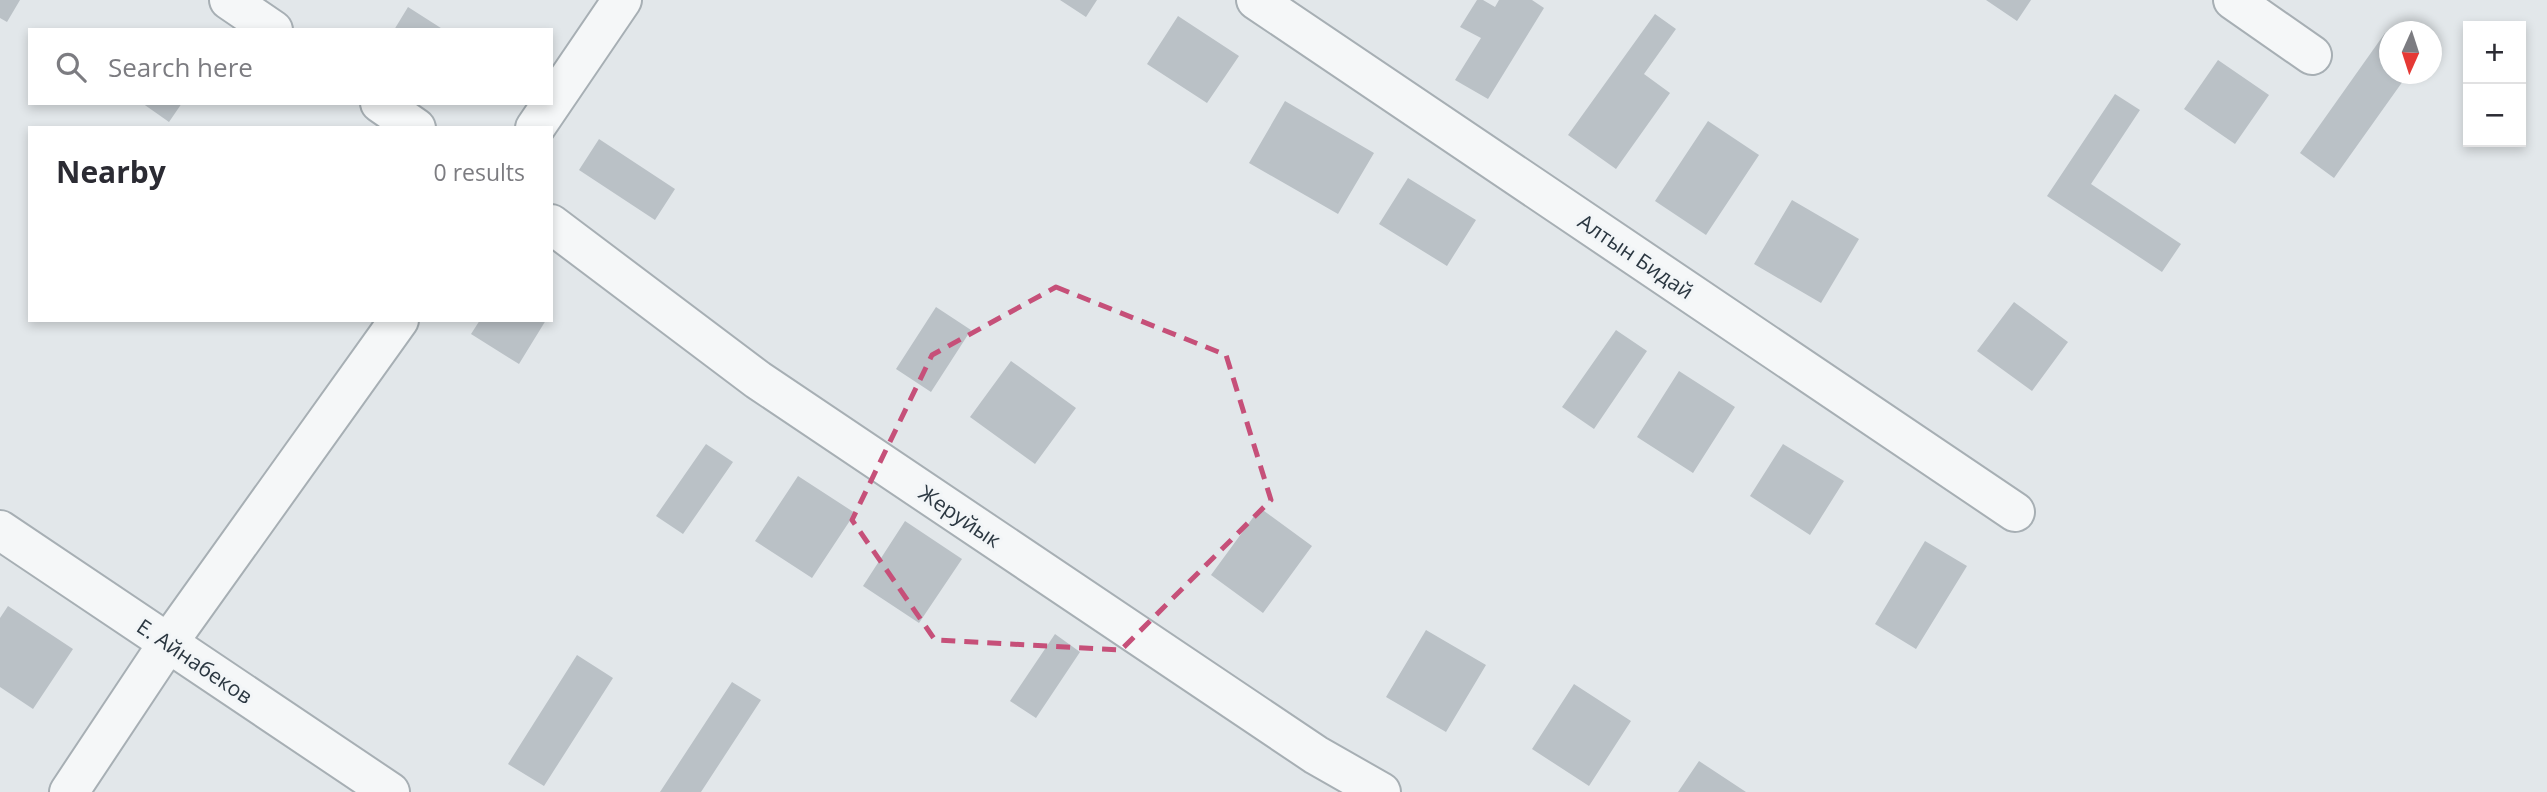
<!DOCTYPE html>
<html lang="en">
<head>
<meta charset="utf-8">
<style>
  :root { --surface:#fff; --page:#f7f7f7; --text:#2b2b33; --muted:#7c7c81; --line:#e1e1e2 }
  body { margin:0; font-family:"Open Sans",sans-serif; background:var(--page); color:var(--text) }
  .controls { position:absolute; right:21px; top:21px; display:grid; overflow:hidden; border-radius:0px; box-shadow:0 4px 10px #0003 }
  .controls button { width:63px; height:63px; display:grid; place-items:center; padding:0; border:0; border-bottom:2px solid var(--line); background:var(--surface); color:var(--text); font:35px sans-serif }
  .compass { position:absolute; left:2379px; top:21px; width:63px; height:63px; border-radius:50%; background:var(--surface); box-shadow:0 4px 10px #0003; rotate:183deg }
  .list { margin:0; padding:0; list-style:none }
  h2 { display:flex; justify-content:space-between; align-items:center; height:91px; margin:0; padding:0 28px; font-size:30px }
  h2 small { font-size:23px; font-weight:400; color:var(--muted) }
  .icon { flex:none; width:38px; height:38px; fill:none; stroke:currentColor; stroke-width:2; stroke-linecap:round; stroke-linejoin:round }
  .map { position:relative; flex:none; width:2547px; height:792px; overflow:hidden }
  .search { position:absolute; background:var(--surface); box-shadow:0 4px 10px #0003; left:28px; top:28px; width:525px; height:77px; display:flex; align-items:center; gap:18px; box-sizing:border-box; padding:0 24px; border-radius:0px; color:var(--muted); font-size:26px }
  .panel { position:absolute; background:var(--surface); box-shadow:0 4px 10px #0003; left:28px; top:126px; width:525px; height:196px; border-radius:0px }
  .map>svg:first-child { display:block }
  .building { fill:#bac1c6 }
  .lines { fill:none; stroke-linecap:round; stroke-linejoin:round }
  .street-casing { stroke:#a7afb4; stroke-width:42 }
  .street { stroke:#f5f7f8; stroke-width:38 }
  .marked { fill:none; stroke:#c65079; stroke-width:5; stroke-dasharray:14 9; stroke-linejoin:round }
  .labels { text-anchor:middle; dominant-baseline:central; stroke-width:6; stroke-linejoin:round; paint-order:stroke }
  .street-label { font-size:21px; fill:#2b3741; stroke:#f2f5f7 }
</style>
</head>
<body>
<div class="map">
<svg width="2547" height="792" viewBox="0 0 2547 792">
  <rect width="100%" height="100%" fill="#e2e7ea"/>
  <path class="building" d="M0,0H20L7,22L0,18Z
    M1060,0H1097L1086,17Z
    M1477,0H1483L1495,7L1499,0H1532L1544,8L1488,99L1455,80L1481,38L1460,27Z
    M1986,0H2031L2017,21Z
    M408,7L444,30H394Z
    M1655,14L1676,29L1644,74L1670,93L1616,169L1568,135Z
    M1178,16L1239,56L1207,103L1147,64Z
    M2385,33L2390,36V74H2408L2334,178L2300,153Z
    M2218,60L2269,95L2235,144L2184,109Z
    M2115,94L2140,110L2091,184L2181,244L2162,272L2047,196Z
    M1285,101L1374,153L1338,214L1249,163Z
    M142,103H182L169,122Z
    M1708,121L1759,155L1706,235L1655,201Z
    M599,139L675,189L655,220L579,170Z
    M1408,178L1476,220L1447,266L1379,224Z
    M1792,200L1859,239L1821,303L1754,264Z
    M2014,302L2068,342L2032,391L1977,351Z
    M936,307L971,330L931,392L896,369Z
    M480,320H546L519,364L471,334Z
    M1616,330L1647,351L1594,429L1562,407Z
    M1011,361L1076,408L1035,464L970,417Z
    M1679,371L1735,407L1693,473L1637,437Z
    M706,444L733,462L683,534L656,516Z
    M1783,444L1844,481L1810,535L1750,496Z
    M798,476L855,513L812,578L755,541Z
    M1260,508L1312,546L1263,613L1211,575Z
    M905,521L962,559L919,623L863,586Z
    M1925,541L1967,566L1916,649L1875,624Z
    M8,606L73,649L33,709L0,687V618Z
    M1426,630L1486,665L1446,732L1386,697Z
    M1055,634L1080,652L1036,718L1010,701Z
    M577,655L613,678L544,786L508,764Z
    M732,682L761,700L701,792H660Z
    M1574,684L1631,721L1589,786L1532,749Z
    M1699,761L1746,792H1678Z"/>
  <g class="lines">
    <defs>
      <path id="street" d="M229,0L273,30
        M1256,0L2015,512
        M2233,0L2312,55
        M380,103L416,128
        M535,128L622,0
        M551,224L758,380L1316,755L1381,792
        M0,530L390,792
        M69,792L168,643L399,320"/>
    </defs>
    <use href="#street" class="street-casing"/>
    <use href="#street" class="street"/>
  </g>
  <path class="marked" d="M1056,287L1226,355L1271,500L1121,650L935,640L852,520L932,355Z"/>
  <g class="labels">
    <g class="street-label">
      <text transform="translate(1636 256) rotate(34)">Алтын Бидай</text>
      <text transform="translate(960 516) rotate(34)">Жеруйык</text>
      <text transform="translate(195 661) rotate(34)">Е. Айнабеков</text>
    </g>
  </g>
</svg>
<div class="controls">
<button>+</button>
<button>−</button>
</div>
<svg class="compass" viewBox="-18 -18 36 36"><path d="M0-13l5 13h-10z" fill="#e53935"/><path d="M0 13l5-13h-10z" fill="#7c7c81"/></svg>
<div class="search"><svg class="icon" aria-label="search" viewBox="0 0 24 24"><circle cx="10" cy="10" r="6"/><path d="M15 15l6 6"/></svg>Search here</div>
<section class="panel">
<h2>Nearby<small>0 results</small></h2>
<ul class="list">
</ul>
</section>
</div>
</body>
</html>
